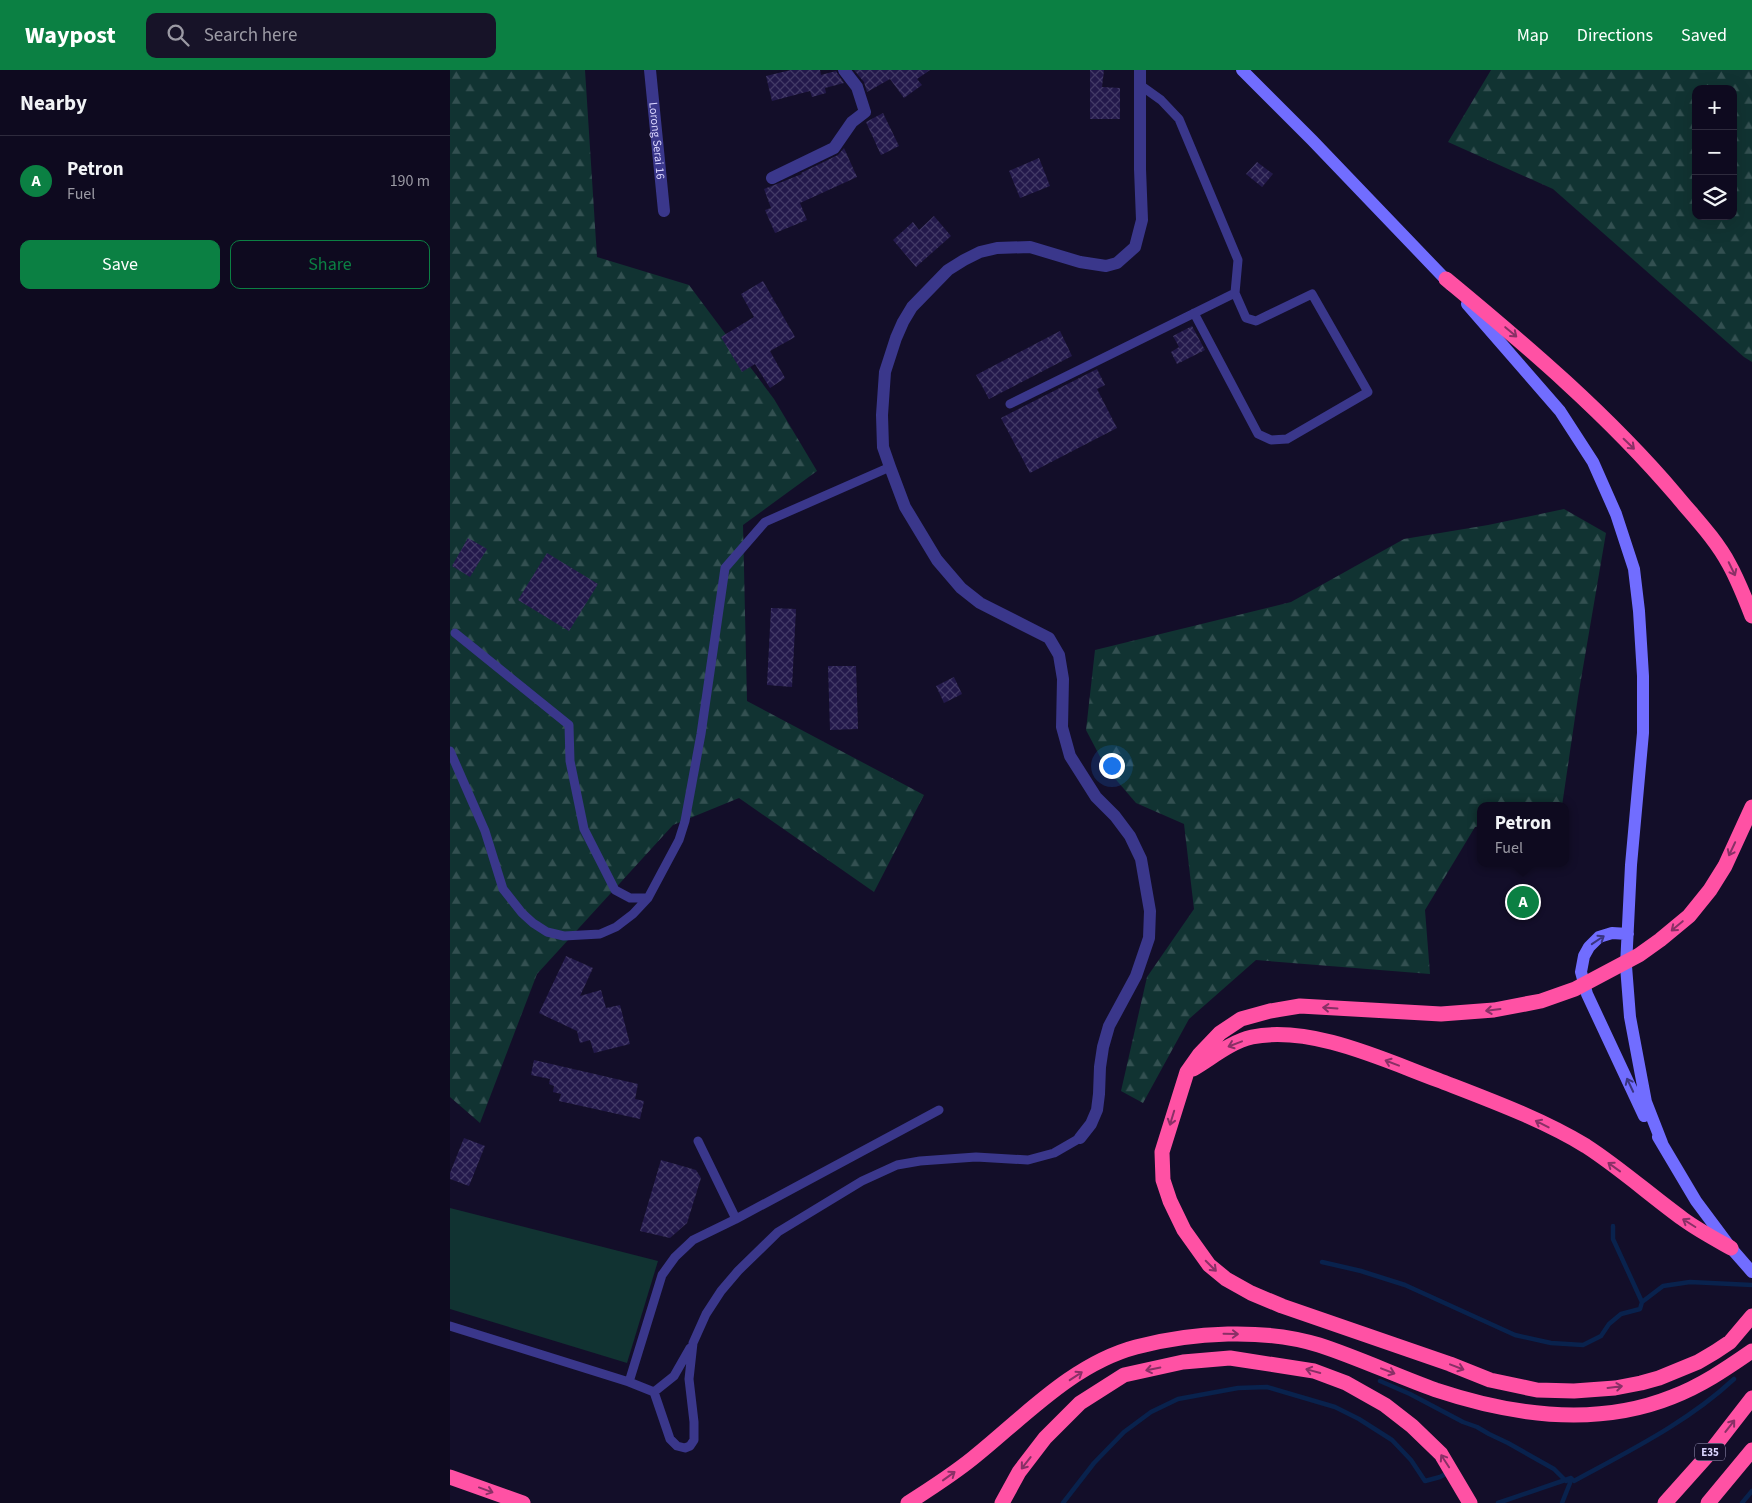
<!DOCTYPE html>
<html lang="en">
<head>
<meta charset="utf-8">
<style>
  :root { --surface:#0e0a1f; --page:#171328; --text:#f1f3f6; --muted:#9b9aa4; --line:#2e2b3d; --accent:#0b8043 }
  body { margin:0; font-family:"Source Sans 3",sans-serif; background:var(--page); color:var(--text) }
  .controls { position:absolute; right:15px; top:15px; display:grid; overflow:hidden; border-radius:10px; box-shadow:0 5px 20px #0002 }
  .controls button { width:45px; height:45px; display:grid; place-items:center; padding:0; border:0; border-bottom:1px solid var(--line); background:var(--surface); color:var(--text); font:25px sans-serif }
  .you { position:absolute; left:661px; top:695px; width:18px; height:18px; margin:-12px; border:4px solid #fff; border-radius:50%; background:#1a73e8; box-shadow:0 0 0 8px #1a73e833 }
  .badge { display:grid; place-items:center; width:32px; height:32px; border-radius:50%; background:var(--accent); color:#fff; font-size:16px; font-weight:700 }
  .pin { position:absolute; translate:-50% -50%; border:2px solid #fff; box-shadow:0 1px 5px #0006 }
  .popup { position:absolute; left:1027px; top:732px; width:92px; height:65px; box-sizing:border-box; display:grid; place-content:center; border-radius:10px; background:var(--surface); filter:drop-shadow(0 1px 4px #0005); font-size:16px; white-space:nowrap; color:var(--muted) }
  .popup b { font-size:19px; color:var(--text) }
  .popup::after { content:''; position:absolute; left:50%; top:100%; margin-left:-10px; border:10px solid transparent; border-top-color:var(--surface) }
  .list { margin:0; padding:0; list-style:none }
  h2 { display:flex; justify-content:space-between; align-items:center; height:65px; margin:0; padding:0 20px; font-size:21px }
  h2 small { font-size:16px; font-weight:400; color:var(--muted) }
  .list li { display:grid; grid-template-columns:32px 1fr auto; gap:15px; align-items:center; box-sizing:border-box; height:90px; padding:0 20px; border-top:1px solid var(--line) }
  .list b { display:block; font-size:19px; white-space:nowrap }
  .list p { margin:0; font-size:16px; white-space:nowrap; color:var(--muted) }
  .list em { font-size:16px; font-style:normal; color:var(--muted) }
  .actions { display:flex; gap:10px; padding:15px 20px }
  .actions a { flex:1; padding:11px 0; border:1px solid var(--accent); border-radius:10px; text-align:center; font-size:18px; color:var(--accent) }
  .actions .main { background:var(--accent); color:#fff }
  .icon { flex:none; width:28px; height:28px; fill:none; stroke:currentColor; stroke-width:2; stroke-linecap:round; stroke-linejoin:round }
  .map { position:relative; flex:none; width:1302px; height:1433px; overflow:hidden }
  header { display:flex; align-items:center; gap:30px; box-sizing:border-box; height:70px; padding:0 25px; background:var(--accent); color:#fff }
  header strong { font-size:24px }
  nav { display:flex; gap:28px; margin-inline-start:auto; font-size:18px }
  .search { width:350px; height:45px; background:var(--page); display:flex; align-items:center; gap:12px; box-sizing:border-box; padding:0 18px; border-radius:10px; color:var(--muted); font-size:19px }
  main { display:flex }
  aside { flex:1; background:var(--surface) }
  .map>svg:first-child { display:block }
  .green { fill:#113332 }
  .forest { fill:url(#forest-firs); fill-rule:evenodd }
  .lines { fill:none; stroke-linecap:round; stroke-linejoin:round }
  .stream { stroke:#09224d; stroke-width:4.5 }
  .building { fill:url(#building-cross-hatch) }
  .lane { stroke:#3a378b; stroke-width:9 }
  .street { stroke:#3a378b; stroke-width:12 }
  .secondary { stroke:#716dff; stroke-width:12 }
  .highway { stroke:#ff51a4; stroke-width:15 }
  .oneway { stroke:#893066 }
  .oneway2 { stroke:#39347f }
  .labels { text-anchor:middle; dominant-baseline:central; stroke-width:4.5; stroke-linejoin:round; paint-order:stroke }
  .shield { fill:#130e29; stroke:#9f9abf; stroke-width:1 }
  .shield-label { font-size:11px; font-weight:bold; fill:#dbd6ff }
  .street-label { font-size:12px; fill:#dbd6ff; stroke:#130e29 }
</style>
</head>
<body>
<header>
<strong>Waypost</strong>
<div class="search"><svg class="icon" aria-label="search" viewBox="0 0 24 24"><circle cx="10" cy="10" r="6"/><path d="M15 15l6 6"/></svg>Search here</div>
<nav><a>Map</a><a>Directions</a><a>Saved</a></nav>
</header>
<main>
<aside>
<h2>Nearby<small></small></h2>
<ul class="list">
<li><span class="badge">A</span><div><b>Petron</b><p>Fuel</p></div><em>190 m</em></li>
</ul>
<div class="actions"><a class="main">Save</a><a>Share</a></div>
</aside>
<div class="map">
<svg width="1302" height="1433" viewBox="0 0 1302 1433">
  <defs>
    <pattern id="forest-firs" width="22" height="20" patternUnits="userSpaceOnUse" patternTransform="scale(1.25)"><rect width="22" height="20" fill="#113332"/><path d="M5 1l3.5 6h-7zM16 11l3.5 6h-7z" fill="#335051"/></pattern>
    <pattern id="building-cross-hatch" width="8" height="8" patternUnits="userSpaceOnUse" patternTransform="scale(1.25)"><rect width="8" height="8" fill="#23194b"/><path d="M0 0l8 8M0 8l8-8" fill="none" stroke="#423a66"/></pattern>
  </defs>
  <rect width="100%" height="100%" fill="#130e29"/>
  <path class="green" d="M0,1138L208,1191L177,1293L0,1239Z"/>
  <path class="forest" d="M0,0H135L147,187L239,215L324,329L367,401L293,455L297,631L474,725L424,822L289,728L223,755L87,904L30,1053L0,1027Z
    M1041,0H1302V292L1294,287L1103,119L998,72ZM1246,19H1283V146H1246Z
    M1114,439L1156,463L1128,627L1112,736H1030V756L1025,757L975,840L980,904L806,890L739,949L693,1033L671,1021L697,907L744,839L734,754L686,733L656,698L636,660L645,580L841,532L954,469L1038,455Z"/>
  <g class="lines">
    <path class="stream" d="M872,1192L911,1201L955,1215L1065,1265L1101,1273L1133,1275L1151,1266L1159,1254L1171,1244L1190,1239L1192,1232L1163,1169V1156
      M1192,1232L1213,1216L1240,1212L1302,1215
      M930,1311L960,1324L1013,1352L1027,1357L1039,1364L1058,1373L1104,1399L1116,1411
      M613,1433L644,1393L674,1362L701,1342L728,1329L788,1318L817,1317L885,1337L909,1349L942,1370L961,1390L975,1411L990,1407L999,1402
      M1048,1433L1121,1408L1124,1411C1179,1381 1238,1352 1284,1309
      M1112,1433L1120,1413L1119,1409
      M1292,1433L1302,1421"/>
  </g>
  <path class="building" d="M341,0H370L371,5L386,1L394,13L375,18L376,23L362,27L360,21L322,31L316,6Z
    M404,0H480L467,9L472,15L454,28L440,9L417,22L414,12Z
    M640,0H654L652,17L670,18V49H640Z
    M433,43L449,76L431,85L416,52Z
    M394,78L407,107L350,133L357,150L325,163L315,140L321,138L314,119L352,104L351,103L388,85Z
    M589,88L600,116L570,128L559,101Z
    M807,92L823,104L812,117L796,104Z
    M484,146L501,166L466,197L443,170L463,152L469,160Z
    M313,211L345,267L320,281L335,308L320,318L305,294L292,302L271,267L304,247L291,224Z
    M742,256L755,280L727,294L721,282L729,277L723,266Z
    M610,261L622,286L539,329L526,305Z
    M647,299L655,315L647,319L667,358L580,403L551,348Z
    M18,468L37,479L20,507L2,496Z
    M97,483L148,514L119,561L68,530Z
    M321,538L346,539L342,617L317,615Z
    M378,596H406L408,659L380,660Z
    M504,607L512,624L494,633L486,616Z
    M116,886L143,898L130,926L151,920L156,938L170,935L180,974L144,983L140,970L130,973L127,961L89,943Z
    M84,990L188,1014L185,1029L194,1031L190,1049L109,1031L111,1024L103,1022L104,1016L99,1014L100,1009L81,1005Z
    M14,1068L35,1076L19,1116L0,1109V1103Z
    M211,1090L246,1100L251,1108L237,1153L220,1168L190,1161Z"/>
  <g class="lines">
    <path class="lane" d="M744,243L808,364L821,370L837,369L918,322L862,224L806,251L796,248L785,223
      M560,334L785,223L788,190L729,49L711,30L690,15
      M5,563L119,655L120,691L134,759L165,820L180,828H198
      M0,681L35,761L53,819L72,843L83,853L97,862L114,866L150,864L166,857L183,844L198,828L229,770L235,751L251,664L275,498L315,452L440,397
      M286,1149L489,1040
      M0,1256L179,1312L204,1322L224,1306L240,1278
      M179,1312L212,1205L225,1187L243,1170L286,1149L248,1071
      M204,1322L220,1369L227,1376L235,1378L240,1376L244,1370V1352L239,1309L243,1273L256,1244L271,1221L288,1201L328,1162L412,1111L447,1095L470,1091L526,1087L578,1090L604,1083L630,1068"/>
    <g class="street">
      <path id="s1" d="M200,0L214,141"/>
      <path d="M322,108L384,78L402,52L415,42L407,17L394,0"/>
      <path d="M630,1068L641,1054L647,1040L649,1024L650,997L653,977L659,956L686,906L699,868L700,841L691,789L680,766L665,746L646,727L620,686L612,657L613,609L609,585L599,568L530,533L511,518L487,490L455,437L440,397L433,377L432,345L435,302L446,268L453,252L462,237L498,200L514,190L530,182L547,178L580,177L630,192L656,196L667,193L685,177L692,150L690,99V0"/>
    </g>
    <path class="secondary" d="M792,0L862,70L1001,215
      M1017,234L1110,341L1143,392L1166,444L1184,499L1189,541L1193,606V663L1181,795L1176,896L1180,947L1196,1032L1212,1073
      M1178,864L1162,863L1149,867L1139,877L1134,886L1131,902L1137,924L1194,1046
      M1208,1067L1246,1131L1281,1178L1302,1202"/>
    <path class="highway" d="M996,209C1077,276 1158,345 1226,425C1244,447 1265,468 1279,494C1288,510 1295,528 1302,546
      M1302,737L1275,796L1260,820L1239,846L1210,870L1189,885L1125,919L1091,931L1044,940L991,944L850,936L820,941L791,949L770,963L749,985L737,1002L712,1082L713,1110L720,1131L734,1160L759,1195L776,1209L801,1223L832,1236L1000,1294L1040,1310L1087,1320L1124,1321L1165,1318L1191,1313L1209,1308L1248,1292L1265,1282L1280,1272L1302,1246
      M743,999C762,988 780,972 802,967C861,955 934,990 988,1010C1037,1029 1092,1049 1136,1076C1170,1098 1200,1125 1233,1149C1248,1160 1265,1169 1281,1178
      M0,1407L73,1433
      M458,1433C480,1419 502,1405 523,1388C573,1348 622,1294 686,1277C742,1262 814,1258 869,1275C909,1288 947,1306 986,1320C1061,1345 1147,1357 1222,1327C1251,1316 1276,1299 1302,1281
      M552,1433L569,1402L595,1368L630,1333L674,1305L733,1292L780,1288L864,1301L896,1313L935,1335L962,1356L991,1384L1020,1433
      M1215,1433L1257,1386L1302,1328
      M1258,1433L1302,1380"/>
  </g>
  <defs><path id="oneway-shaft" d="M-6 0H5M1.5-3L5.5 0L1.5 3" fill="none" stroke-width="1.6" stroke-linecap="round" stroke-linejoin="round" transform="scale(1.25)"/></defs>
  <g class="oneway">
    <use href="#oneway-shaft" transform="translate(1061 262) rotate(40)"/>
    <use href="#oneway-shaft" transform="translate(1179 374) rotate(44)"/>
    <use href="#oneway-shaft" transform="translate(1282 499) rotate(64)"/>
    <use href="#oneway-shaft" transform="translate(1282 779) rotate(115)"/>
    <use href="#oneway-shaft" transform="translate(1227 856) rotate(140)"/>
    <use href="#oneway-shaft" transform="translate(880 938) rotate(-176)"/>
    <use href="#oneway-shaft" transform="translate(1043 940) rotate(173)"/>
    <use href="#oneway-shaft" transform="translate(785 974) rotate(159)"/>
    <use href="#oneway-shaft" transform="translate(942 993) rotate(-159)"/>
    <use href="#oneway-shaft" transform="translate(722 1048) rotate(107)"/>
    <use href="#oneway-shaft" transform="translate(1092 1054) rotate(-153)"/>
    <use href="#oneway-shaft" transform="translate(1164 1097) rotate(-144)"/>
    <use href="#oneway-shaft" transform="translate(1239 1153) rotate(-148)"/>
    <use href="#oneway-shaft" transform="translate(761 1196) rotate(45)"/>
    <use href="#oneway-shaft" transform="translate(781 1264) rotate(1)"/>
    <use href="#oneway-shaft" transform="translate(1007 1297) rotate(21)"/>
    <use href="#oneway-shaft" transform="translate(703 1299) rotate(168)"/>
    <use href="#oneway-shaft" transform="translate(863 1301) rotate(-165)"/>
    <use href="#oneway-shaft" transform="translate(938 1301) rotate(21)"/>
    <use href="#oneway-shaft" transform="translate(626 1306) rotate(-33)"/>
    <use href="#oneway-shaft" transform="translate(1165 1317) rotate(-7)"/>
    <use href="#oneway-shaft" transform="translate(1280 1356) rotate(-52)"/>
    <use href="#oneway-shaft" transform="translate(995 1391) rotate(-123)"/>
    <use href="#oneway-shaft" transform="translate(576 1393) rotate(128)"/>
    <use href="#oneway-shaft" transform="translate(499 1406) rotate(-36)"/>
    <use href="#oneway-shaft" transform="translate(36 1420) rotate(20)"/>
  </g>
  <g class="oneway2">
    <use href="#oneway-shaft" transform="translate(1148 870) rotate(-34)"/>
    <use href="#oneway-shaft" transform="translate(1180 1015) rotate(-115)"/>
  </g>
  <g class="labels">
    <rect class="shield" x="1245" y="1373.5" width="30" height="17" rx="4"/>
    <g class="shield-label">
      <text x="1260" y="1382">E35</text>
    </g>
    <g class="street-label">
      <text stroke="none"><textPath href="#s1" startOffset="71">Lorong Serai 16</textPath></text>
    </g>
  </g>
</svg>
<div class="controls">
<button>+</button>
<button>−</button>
<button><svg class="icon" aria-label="layers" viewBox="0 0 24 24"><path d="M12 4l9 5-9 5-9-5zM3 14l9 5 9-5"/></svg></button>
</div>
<div class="you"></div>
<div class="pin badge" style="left:1073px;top:832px">A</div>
<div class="popup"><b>Petron</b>Fuel</div>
</div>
</main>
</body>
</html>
